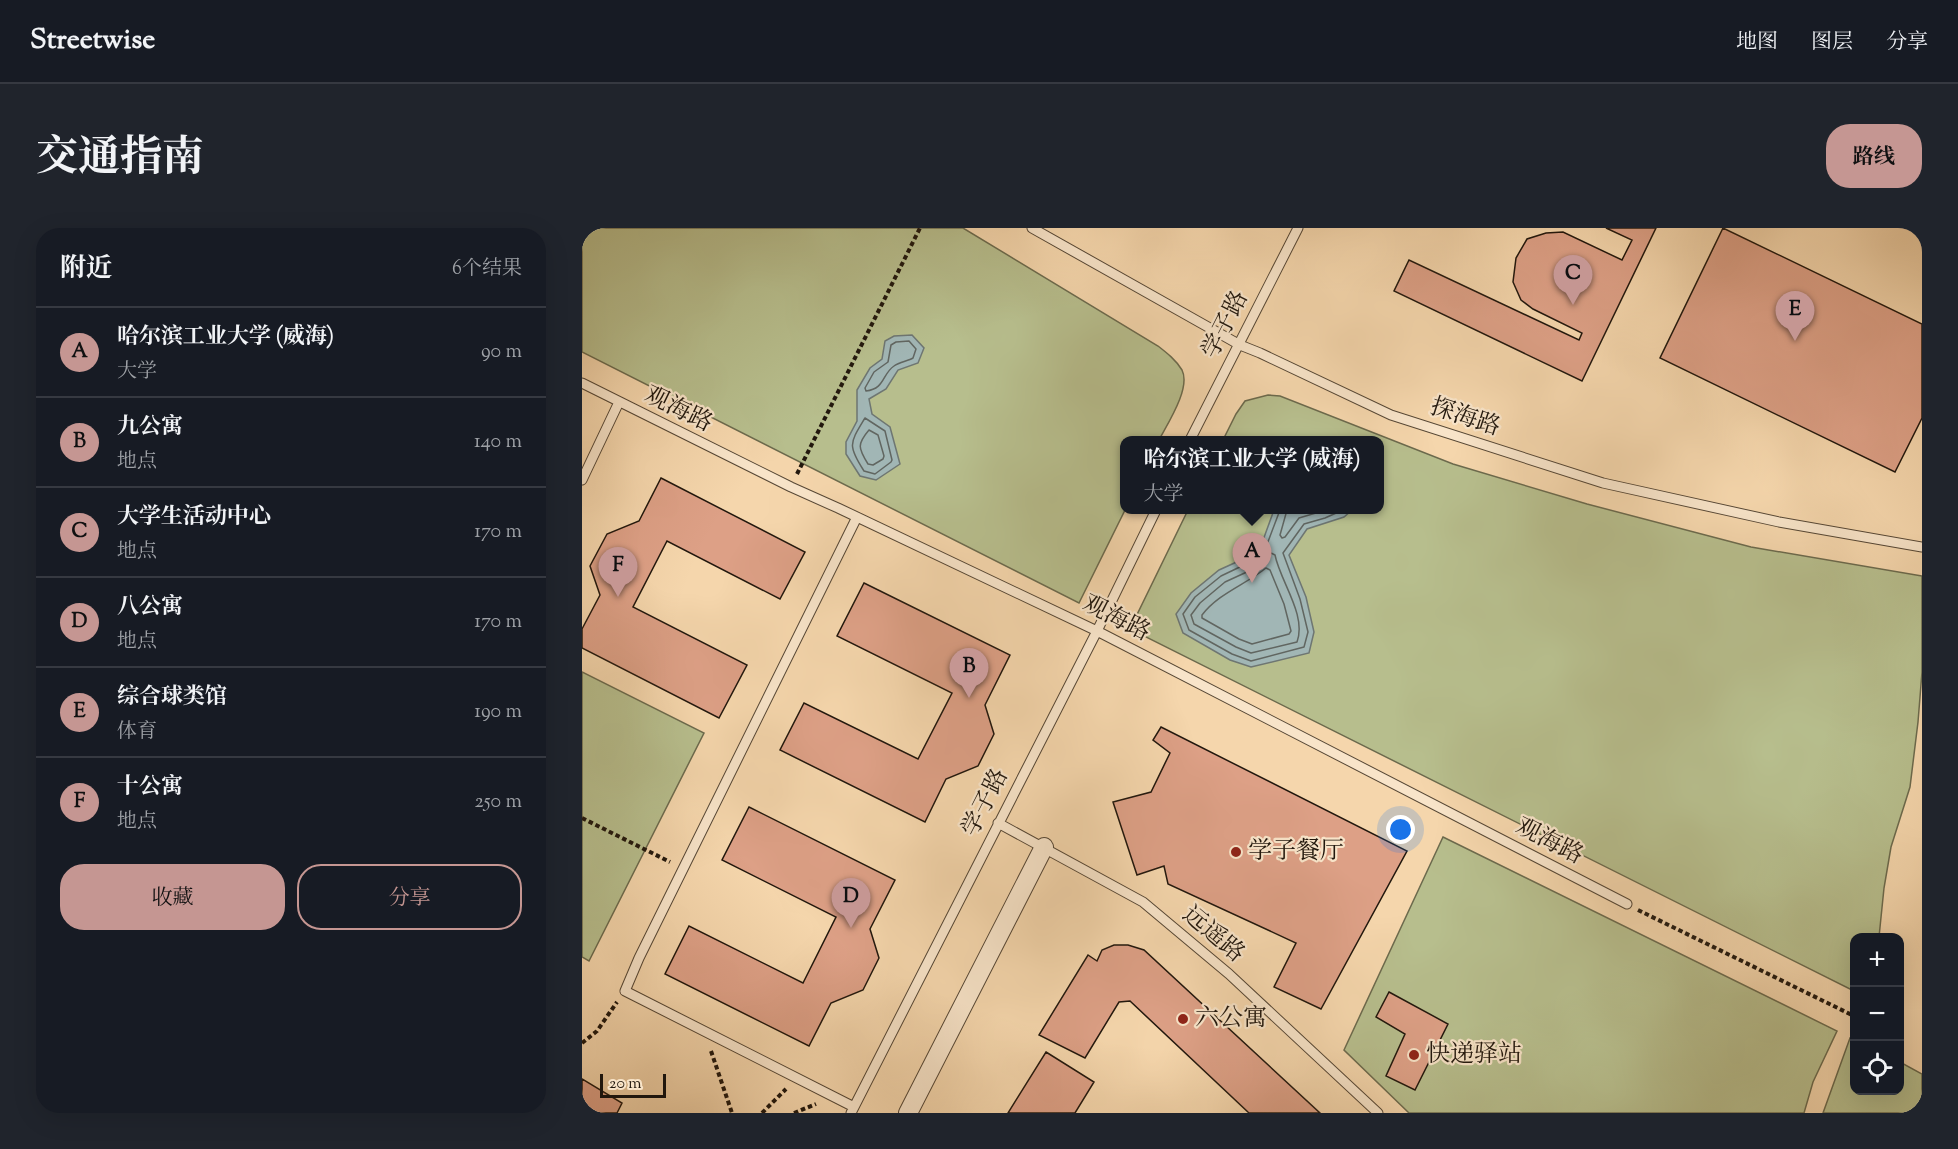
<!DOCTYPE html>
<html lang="zh">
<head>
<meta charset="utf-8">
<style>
  :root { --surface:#171b24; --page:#20242c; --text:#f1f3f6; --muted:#9ea1a6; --line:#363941; --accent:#c59692 }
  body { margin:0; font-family:"Sorts Mill Goudy","Noto Serif SC",serif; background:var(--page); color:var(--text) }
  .controls { position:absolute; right:18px; bottom:18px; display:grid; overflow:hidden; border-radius:12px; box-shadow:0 6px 24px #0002 }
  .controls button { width:54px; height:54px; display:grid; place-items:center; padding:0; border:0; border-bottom:2px solid var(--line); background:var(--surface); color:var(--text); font:30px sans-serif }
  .scale { position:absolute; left:18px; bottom:15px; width:66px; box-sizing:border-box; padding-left:6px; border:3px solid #21170d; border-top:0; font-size:16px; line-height:21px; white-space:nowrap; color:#21170d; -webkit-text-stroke:4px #f8e4c9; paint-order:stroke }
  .you { position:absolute; left:819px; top:602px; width:21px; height:21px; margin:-15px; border:4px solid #fff; border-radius:50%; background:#1a73e8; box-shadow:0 0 0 9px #1a73e833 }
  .badge { display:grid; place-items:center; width:39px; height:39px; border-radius:50%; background:var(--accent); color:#111; font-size:20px; font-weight:700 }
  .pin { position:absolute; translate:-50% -50px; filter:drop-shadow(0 2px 3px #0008) }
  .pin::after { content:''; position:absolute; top:32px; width:21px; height:18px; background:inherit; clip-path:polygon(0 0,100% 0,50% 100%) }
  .popup { position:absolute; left:538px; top:208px; width:264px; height:78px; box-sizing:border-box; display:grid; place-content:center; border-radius:12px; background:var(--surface); filter:drop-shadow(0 2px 4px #0005); font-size:20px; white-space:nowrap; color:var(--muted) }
  .popup b { font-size:22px; color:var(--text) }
  .popup::after { content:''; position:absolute; left:50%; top:100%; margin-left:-12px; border:12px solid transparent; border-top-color:var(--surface) }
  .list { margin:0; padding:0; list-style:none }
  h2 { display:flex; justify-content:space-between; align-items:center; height:78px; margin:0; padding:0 24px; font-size:26px }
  h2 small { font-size:20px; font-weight:400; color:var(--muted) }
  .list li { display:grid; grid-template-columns:39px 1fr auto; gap:18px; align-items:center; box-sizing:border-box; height:90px; padding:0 24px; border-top:2px solid var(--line) }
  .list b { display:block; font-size:22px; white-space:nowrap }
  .list p { margin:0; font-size:20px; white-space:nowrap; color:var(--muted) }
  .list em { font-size:20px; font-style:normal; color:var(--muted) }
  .actions { display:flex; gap:12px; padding:18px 24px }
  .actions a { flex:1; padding:14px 0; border:2px solid var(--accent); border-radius:24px; text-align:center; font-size:21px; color:var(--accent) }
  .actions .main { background:var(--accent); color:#111 }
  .icon { flex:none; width:33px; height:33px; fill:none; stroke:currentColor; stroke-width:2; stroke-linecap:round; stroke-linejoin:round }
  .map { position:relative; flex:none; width:1340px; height:885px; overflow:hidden; border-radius:24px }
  header { display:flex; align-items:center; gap:36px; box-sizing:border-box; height:84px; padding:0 30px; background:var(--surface); border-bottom:2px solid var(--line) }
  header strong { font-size:28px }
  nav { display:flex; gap:33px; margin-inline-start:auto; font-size:21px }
  .intro { display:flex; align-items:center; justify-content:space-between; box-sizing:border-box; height:144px; padding:0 36px }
  h1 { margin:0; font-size:42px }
  .button { padding:15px 27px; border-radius:24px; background:var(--accent); color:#111; font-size:21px; font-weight:700 }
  main { display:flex; gap:36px; padding:0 36px }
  aside { flex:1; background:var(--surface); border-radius:24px; box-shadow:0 6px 24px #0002 }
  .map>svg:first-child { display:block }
  .green { fill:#b7be8d; stroke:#6c6a4d; stroke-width:1.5 }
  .water { fill:#a1b6b5; stroke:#6e7672; stroke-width:1.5 }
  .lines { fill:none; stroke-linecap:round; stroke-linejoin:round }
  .shore { stroke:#616661; stroke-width:1.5 }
  .building { fill:#dda086; stroke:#21170d; stroke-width:1.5 }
  .lane-casing { stroke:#564735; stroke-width:11 }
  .street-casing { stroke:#564735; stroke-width:20 }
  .path { stroke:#21170d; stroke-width:4; stroke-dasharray:4.5 3; stroke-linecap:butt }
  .lane { stroke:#f8e4c9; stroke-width:9 }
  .street { stroke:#f8e4c9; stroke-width:18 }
  .poi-dot { fill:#8f2418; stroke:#f8e4c9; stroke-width:2 }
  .labels { text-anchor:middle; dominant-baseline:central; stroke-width:4.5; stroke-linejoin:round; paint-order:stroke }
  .street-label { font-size:24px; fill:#21170d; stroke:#f8e4c9 }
  .poi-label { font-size:24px; fill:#21170d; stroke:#f8e4c9; text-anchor:start }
</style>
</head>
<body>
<header>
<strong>Streetwise</strong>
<nav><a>地图</a><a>图层</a><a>分享</a></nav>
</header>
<div class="intro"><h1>交通指南</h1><a class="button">路线</a></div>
<main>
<aside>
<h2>附近<small>6个结果</small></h2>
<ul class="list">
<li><span class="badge">A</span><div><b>哈尔滨工业大学 (威海)</b><p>大学</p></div><em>90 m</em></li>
<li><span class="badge">B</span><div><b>九公寓</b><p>地点</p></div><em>140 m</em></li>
<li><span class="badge">C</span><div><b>大学生活动中心</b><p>地点</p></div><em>170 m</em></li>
<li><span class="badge">D</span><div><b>八公寓</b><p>地点</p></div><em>170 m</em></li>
<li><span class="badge">E</span><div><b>综合球类馆</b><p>体育</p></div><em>190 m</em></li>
<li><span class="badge">F</span><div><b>十公寓</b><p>地点</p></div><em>250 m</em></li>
</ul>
<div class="actions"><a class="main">收藏</a><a>分享</a></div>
</aside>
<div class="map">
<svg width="1340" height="885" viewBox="0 0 1340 885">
  <rect width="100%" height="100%" fill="#f5d6ac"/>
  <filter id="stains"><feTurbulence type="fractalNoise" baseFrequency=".00333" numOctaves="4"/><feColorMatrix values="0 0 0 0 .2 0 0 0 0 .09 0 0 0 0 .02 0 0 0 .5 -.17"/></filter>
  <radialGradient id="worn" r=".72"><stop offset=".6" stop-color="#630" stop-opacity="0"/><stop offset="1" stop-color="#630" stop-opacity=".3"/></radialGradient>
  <path class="green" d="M0,0H381L576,118C585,125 594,132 600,142C609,160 586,195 577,212H542L543,282L497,375L0,124Z
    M686,167L698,168L871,236L1005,276L1169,319L1340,348V444L1336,494L1328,559L1309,619L1302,660L1297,709L1272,710V763L548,401L606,282H798V212H641L654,186L663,173Z
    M0,444L122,505L7,733L0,729Z
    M861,609L1255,803L1231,854L1222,885H827L762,822Z
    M1268,810L1272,812V862H1318V834L1340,846V885H1241Z"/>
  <path class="water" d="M330,107L342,120L336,135L316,142L304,161L287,171L290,186L308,199L318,236L294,252L278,248L264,226V214L275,193V162L288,140L300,131L303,113L312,108Z
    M692,282H770L762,289L725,301L707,327L724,369L732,404L727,425L669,439L648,432L601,405L594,386L609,365L637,342L659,332L680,315Z"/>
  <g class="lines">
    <path class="shore" d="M327,113L334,121L331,130C326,133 317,134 312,138C300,146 303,161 284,163L283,160L292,144L306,134L309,117L314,114Z
      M283,190L303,203L310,232L309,234L293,246L282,243C265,217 268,215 283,190Z
      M287,202L296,207L302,228L301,231L291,237L286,236C276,220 275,216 287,202Z
      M698,282L684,319L662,337L639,348L613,369L601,386L607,402L650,426L669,433L722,419L726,404L718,371L701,325L722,296L743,290L761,282
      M705,282L698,307L700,310L703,309L717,290L744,282
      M689,325L693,327C698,353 725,387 715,414L669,425L654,419L612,396L609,387L618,375L643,354L667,343Z
      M684,340L688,342L702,376L709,403L707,406L670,416L657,411L620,390V387C637,365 663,357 684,340Z"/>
  </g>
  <path class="building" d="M1024,0H1074L1000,153L812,63L827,32L997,112L1000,105L951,81L939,72L931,54L934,30L945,11L964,5L981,4L1040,32L1050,12Z
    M1141,0L1340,96V190L1313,244L1078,130Z
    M79,250L223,324L198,371L85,313L51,379L165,437L137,490L0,420V401L18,367L8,338L25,306L57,293Z
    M282,355L428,427L403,477L412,506L396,538L364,551L343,594L198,522L222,475L336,531L370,465L255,408Z
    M579,499L825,623L739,781L692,759L714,715L586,656L582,638L555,647L531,574L569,564L588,525L571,512Z
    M167,579L313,652L288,701L297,730L281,762L249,775L227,818L83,746L107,698L221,755L254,689L140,632Z
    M532,717H546L562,722L738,885H667L548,773L537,774L503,830L457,807L506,727L515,733L520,722Z
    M807,764L866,796L833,862L804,848L823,806L794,789Z
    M464,824L512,854L493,885H426Z
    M0,851L40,875L35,885H0Z"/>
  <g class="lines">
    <defs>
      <path id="lane" d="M450,0L658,117L678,125L809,187L1021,255L1197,294L1340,319
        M0,155L209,259L256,280L515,403L1045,676
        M608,212L716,0
        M0,252L37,174
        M416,595L561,674L647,746L796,885
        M272,879L43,763L57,730L275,289
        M269,885L515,403L574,282"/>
      <path id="street" d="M326,885L462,619"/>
    </defs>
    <use href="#lane" class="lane-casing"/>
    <use href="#street" class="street-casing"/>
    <path class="path" d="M215,246L338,0
      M0,590L88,634
      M1056,682L1272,788
      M0,815L15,803L35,774
      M129,823L150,885
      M180,885L204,861
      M212,885L234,876"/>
    <use href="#lane" class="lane"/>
    <use href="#street" class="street"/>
  </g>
  <g class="poi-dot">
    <circle cx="654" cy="624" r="6"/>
    <circle cx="601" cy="791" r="6"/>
    <circle cx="832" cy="827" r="6"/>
  </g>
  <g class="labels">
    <g class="street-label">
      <text transform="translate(644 97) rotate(-63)">学子路</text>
      <text transform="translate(96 182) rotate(26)">观海路</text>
      <text transform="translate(883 190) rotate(18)">探海路</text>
      <text transform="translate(534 391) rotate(27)">观海路</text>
      <text transform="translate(404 575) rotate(-63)">学子路</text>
      <text transform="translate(967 614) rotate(27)">观海路</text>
      <text transform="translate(631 707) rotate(40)">远遥路</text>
    </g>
    <g class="poi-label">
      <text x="666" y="624">学子餐厅</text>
      <text x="613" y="791">六公寓</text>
      <text x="844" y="827">快递驿站</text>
    </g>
  </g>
  <rect width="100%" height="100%" filter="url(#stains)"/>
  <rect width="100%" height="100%" fill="url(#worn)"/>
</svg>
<div class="controls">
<button>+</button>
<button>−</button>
<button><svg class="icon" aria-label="locate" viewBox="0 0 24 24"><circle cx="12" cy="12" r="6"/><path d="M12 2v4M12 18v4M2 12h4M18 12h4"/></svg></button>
</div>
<div class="scale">20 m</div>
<div class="you"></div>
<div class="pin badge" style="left:670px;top:355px">A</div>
<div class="popup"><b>哈尔滨工业大学 (威海)</b>大学</div>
<div class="pin badge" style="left:387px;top:470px">B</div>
<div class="pin badge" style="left:991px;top:77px">C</div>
<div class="pin badge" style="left:269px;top:700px">D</div>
<div class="pin badge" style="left:1213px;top:113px">E</div>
<div class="pin badge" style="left:36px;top:369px">F</div>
</div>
</main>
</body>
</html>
